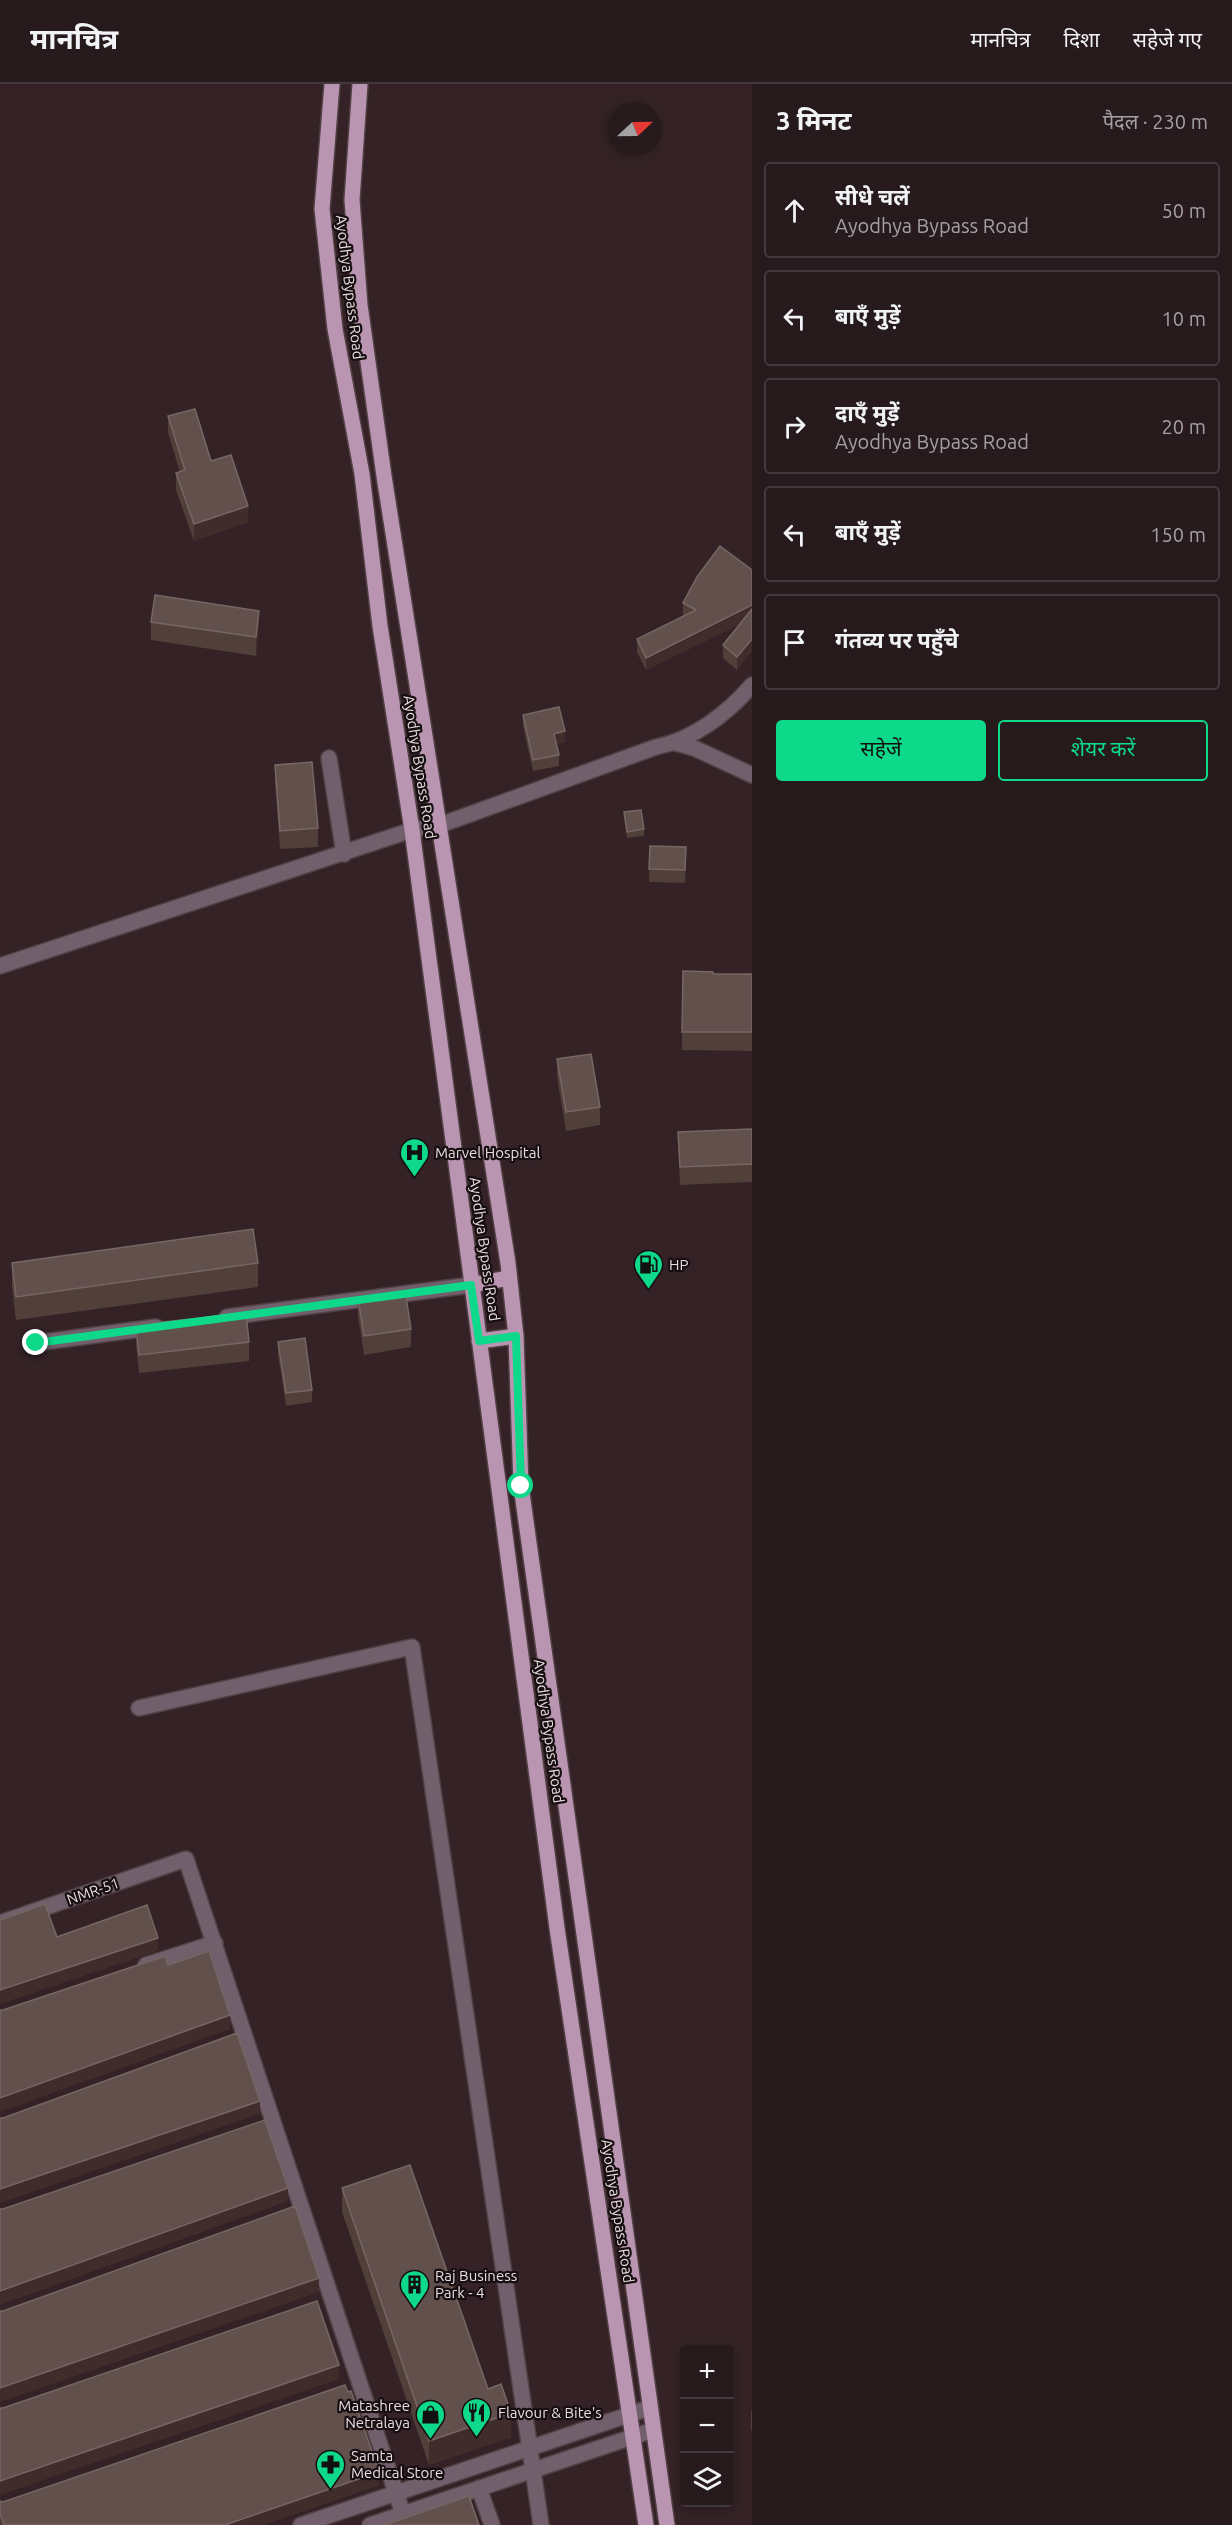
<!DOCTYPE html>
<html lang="hi">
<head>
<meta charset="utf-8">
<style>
  :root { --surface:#271a1c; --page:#2f2325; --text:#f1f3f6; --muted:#a4a1a3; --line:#43383b; --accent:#0ed98a }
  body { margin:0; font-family:Ubuntu,"Noto Sans Devanagari",sans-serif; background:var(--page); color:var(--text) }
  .controls { position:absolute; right:18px; bottom:18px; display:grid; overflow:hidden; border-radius:6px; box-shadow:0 3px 9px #0003 }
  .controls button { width:54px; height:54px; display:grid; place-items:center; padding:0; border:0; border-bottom:2px solid var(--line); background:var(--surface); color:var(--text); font:30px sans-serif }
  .compass { position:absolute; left:608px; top:18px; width:54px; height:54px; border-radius:50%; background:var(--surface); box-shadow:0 3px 9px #0003; rotate:68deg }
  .stop { position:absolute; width:18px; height:18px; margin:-14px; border:4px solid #0ed98a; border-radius:50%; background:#fff }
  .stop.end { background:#0ed98a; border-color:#fff; box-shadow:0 2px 6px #0008 }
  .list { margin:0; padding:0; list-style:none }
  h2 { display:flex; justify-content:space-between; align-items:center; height:78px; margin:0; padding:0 24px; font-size:26px }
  h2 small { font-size:20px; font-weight:400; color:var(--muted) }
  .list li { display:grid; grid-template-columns:39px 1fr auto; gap:18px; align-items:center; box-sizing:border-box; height:96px; margin:0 12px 12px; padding:0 12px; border:2px solid var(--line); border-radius:6px }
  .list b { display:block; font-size:22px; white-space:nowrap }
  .list p { margin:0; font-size:20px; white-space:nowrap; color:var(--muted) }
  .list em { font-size:20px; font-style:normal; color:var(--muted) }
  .actions { display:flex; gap:12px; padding:18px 24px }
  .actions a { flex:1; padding:14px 0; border:2px solid var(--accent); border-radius:6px; text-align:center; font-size:21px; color:var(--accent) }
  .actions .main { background:var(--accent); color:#111 }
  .icon { flex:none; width:33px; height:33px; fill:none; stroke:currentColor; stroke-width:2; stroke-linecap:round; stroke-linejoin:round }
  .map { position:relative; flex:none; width:752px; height:2441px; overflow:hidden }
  header { display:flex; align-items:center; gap:36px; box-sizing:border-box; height:84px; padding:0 30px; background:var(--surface); border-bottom:2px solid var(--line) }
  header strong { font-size:28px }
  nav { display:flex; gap:33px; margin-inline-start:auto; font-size:21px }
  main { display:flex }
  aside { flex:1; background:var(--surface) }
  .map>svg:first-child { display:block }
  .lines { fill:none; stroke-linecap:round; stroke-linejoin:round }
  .minor-casing { stroke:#514044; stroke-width:18 }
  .major-casing { stroke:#514044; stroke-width:18 }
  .minor { stroke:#715f6c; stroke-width:15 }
  .major { stroke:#ba95b1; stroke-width:15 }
  .wall { fill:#513f3a }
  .shaded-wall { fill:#3f2c2b }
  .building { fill:#62504c; stroke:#776663; stroke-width:1.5 }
  .route { stroke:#0ed98a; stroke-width:8 }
  .labels { text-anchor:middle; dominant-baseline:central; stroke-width:4.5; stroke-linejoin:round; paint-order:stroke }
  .street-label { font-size:15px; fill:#eadde0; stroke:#160e10 }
  .poi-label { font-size:15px; fill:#eadde0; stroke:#160e10; text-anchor:start }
</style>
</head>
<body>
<header>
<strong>मानचित्र</strong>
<nav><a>मानचित्र</a><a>दिशा</a><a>सहेजे गए</a></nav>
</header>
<main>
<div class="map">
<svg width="752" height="2441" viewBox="0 0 752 2441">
  <rect width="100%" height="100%" fill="#342226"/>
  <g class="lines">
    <defs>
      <path id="minor" d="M676,659L694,664L752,691
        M329,674L344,770
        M0,882L412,746L440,741L656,663C693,656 728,629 752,601
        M227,1233L471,1201
        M36,1259L156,1243
        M139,1624L412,1563L541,2441
        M0,1839L186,1775L403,2430
        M146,1881L215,1859
        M479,2404L492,2441
        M301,2441L649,2324
        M370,2441L653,2346"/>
      <path id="major" d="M332,0L322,125L335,245L362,390L380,542L412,746L557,1844L646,2441
        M360,0L352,116L360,221L384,392L508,1179L516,1252L521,1402L667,2441
        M471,1201L509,1194
        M479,1257L516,1252"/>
    </defs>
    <use href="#minor" class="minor-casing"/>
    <use href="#major" class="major-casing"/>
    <use href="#minor" class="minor"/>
    <use href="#major" class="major"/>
  </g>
  <path class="wall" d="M168,332L211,377L248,438L194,457L176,406V389L180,388L168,349Z
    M752,486L737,586L723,574V561L740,540L646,586L637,568V555L684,532L683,531V519Z
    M151,538L259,545L256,572L151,556Z
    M523,631L565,658L556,660L559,671V682L533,687L523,642Z
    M275,681L318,744V763L280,765L275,699Z
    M624,728L644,745V752L627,754Z
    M650,762L686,763L685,799L649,798Z
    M713,890H752V967L682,966V948Z
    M557,975L600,1023V1041L566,1047L557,993Z
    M752,1045V1098L680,1101L678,1048Z
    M12,1179H258V1203L16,1236L12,1203Z
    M358,1214L411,1245V1263L364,1271L358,1232Z
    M136,1241L249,1258V1277L139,1289L136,1260Z
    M278,1258L312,1306V1318L286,1322L278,1270Z
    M342,2104L488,2305L511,2353L429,2381L342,2128Z
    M752,2326V2348L751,2345V2327Z
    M379,2401L262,2441H0V2417Z"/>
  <path class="shaded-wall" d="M248,422V438L194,457V440Z
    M752,521V534L646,586V574Z
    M259,527V545L256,572V553Z
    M752,555V568L737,586V573Z
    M565,647V658L554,661V650Z
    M158,1854V1867L0,1920V1906Z
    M230,1931V1945L0,2028V2014Z
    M260,2017V2030L0,2119V2105Z
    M288,2104V2117L0,2221V2207Z
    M319,2194V2208L0,2318V2304Z
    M339,2281V2295L0,2411V2397Z
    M511,2329V2353L429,2381V2357Z
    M379,2388V2401L262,2441H225Z"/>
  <path class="building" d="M195,325L211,377L231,371L248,422L194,440L176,389L185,386L168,332Z
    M720,462L752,486V521L646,574L637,555L696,526L683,519L697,493Z
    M155,511L259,527L256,553L151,538Z
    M752,525V555L737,573L723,561Z
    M559,623L565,647L554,650L559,671L533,676L523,631Z
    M312,678L318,744L280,747L275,681Z
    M641,726L644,745L627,748L624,728Z
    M650,762L686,763L685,786L649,785Z
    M683,887L713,888V890H752V948H682Z
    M591,970L600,1023L566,1028L557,975Z
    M752,1045V1080L680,1083L678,1048Z
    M253,1145L258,1179L16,1213L12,1179Z
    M405,1206L411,1245L364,1252L358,1214Z
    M246,1229L249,1258L139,1271L136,1241Z
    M305,1254L312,1306L286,1309L278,1258Z
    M45,1820L57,1853L147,1821L158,1854L0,1906V1836Z
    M209,1867L230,1931L0,2014V1926H3L165,1872L168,1881Z
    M237,1949L260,2017L0,2105V2034H3Z
    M265,2036L288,2104L0,2207V2125H3Z
    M410,2081L488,2305L501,2300L511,2329L429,2357L342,2104Z
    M295,2122L319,2194L0,2304V2227H3Z
    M317,2217L339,2281L0,2397V2324H3Z
    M345,2301L348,2308L351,2307L379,2388L225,2441H4L0,2429V2417L3,2418Z
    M469,2412L479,2441H384Z"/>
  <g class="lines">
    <path class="route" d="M36,1259L471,1201L479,1257L516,1252L521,1402"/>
  </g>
  <defs>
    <symbol id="hospital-pin" viewBox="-11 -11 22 30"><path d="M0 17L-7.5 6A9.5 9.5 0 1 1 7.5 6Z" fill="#0ed98a" stroke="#160e10"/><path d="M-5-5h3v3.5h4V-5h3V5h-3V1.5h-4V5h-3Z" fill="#111"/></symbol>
    <symbol id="fuel-pin" viewBox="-11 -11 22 30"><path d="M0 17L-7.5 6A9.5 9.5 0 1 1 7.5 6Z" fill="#0ed98a" stroke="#160e10"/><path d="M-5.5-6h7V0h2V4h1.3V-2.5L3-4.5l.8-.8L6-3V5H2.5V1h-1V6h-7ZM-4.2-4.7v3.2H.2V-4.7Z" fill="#111"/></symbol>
    <symbol id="building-pin" viewBox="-11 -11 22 30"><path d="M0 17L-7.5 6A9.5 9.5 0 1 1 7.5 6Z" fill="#0ed98a" stroke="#160e10"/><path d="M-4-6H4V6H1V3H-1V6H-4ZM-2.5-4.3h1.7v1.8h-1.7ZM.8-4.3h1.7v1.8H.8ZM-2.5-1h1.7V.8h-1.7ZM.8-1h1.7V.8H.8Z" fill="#111"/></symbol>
    <symbol id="restaurant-pin" viewBox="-11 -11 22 30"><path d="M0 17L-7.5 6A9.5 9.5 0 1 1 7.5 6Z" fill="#0ed98a" stroke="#160e10"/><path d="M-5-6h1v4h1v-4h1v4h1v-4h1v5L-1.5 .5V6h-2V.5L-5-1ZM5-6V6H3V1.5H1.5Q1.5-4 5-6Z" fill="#111"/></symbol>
    <symbol id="shop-pin" viewBox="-11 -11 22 30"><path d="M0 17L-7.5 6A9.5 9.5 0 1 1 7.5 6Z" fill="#0ed98a" stroke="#160e10"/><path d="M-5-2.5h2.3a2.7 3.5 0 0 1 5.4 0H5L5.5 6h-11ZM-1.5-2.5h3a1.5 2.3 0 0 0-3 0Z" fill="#111"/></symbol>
    <symbol id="pharmacy-pin" viewBox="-11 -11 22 30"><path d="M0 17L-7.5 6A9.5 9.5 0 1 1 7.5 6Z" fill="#0ed98a" stroke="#160e10"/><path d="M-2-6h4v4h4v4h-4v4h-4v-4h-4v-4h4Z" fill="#111"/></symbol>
  </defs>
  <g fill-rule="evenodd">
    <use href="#hospital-pin" x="398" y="1052" width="33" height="45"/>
    <use href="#fuel-pin" x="632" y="1164" width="33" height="45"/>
    <use href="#building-pin" x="398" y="2184" width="33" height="45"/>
    <use href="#restaurant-pin" x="460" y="2312" width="33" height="45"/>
    <use href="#shop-pin" x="414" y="2314" width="33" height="45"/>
    <use href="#pharmacy-pin" x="314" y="2364" width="33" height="45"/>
  </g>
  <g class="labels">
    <g class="street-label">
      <text transform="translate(350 203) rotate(83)">Ayodhya Bypass Road</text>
      <text transform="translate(420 683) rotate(81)">Ayodhya Bypass Road</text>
      <text transform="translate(485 1165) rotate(82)">Ayodhya Bypass Road</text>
      <text transform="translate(549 1647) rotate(82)">Ayodhya Bypass Road</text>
      <text transform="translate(93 1807) rotate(-19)">NMR-51</text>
      <text transform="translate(618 2127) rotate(81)">Ayodhya Bypass Road</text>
    </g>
    <g class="poi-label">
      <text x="435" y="1068">Marvel Hospital</text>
      <text x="669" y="1180">HP</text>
      <text x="435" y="2191">Raj Business<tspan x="435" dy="17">Park - 4</tspan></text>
      <text x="410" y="2321" text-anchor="end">Matashree<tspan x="410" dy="17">Netralaya</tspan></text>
      <text x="498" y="2328">Flavour &amp; Bite's</text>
      <text x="351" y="2371">Samta<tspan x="351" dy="17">Medical Store</tspan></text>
    </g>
  </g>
</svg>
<div class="controls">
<button>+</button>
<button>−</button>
<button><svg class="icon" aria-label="layers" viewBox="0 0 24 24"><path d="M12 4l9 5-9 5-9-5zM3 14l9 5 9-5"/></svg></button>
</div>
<svg class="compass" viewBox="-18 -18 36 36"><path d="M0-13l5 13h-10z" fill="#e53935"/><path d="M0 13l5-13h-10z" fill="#a4a1a3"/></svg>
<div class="stop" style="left:521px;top:1402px"></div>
<div class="stop end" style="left:36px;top:1259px"></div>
</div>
<aside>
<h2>3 मिनट<small>पैदल · 230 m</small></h2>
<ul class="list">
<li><svg class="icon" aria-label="ahead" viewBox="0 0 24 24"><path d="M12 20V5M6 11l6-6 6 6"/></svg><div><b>सीधे चलें</b><p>Ayodhya Bypass Road</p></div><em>50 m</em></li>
<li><svg class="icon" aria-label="left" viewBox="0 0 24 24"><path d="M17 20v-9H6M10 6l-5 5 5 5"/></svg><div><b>बाएँ मुड़ें</b></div><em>10 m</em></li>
<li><svg class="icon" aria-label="right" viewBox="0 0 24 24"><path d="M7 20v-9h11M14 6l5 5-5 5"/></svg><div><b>दाएँ मुड़ें</b><p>Ayodhya Bypass Road</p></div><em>20 m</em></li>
<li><svg class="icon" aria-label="left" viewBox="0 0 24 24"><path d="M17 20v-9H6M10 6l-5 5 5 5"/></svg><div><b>बाएँ मुड़ें</b></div><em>150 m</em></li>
<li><svg class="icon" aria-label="arrive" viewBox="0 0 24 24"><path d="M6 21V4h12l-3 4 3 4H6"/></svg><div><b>गंतव्य पर पहुँचे</b></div></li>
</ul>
<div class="actions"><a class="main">सहेजें</a><a>शेयर करें</a></div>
</aside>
</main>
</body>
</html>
